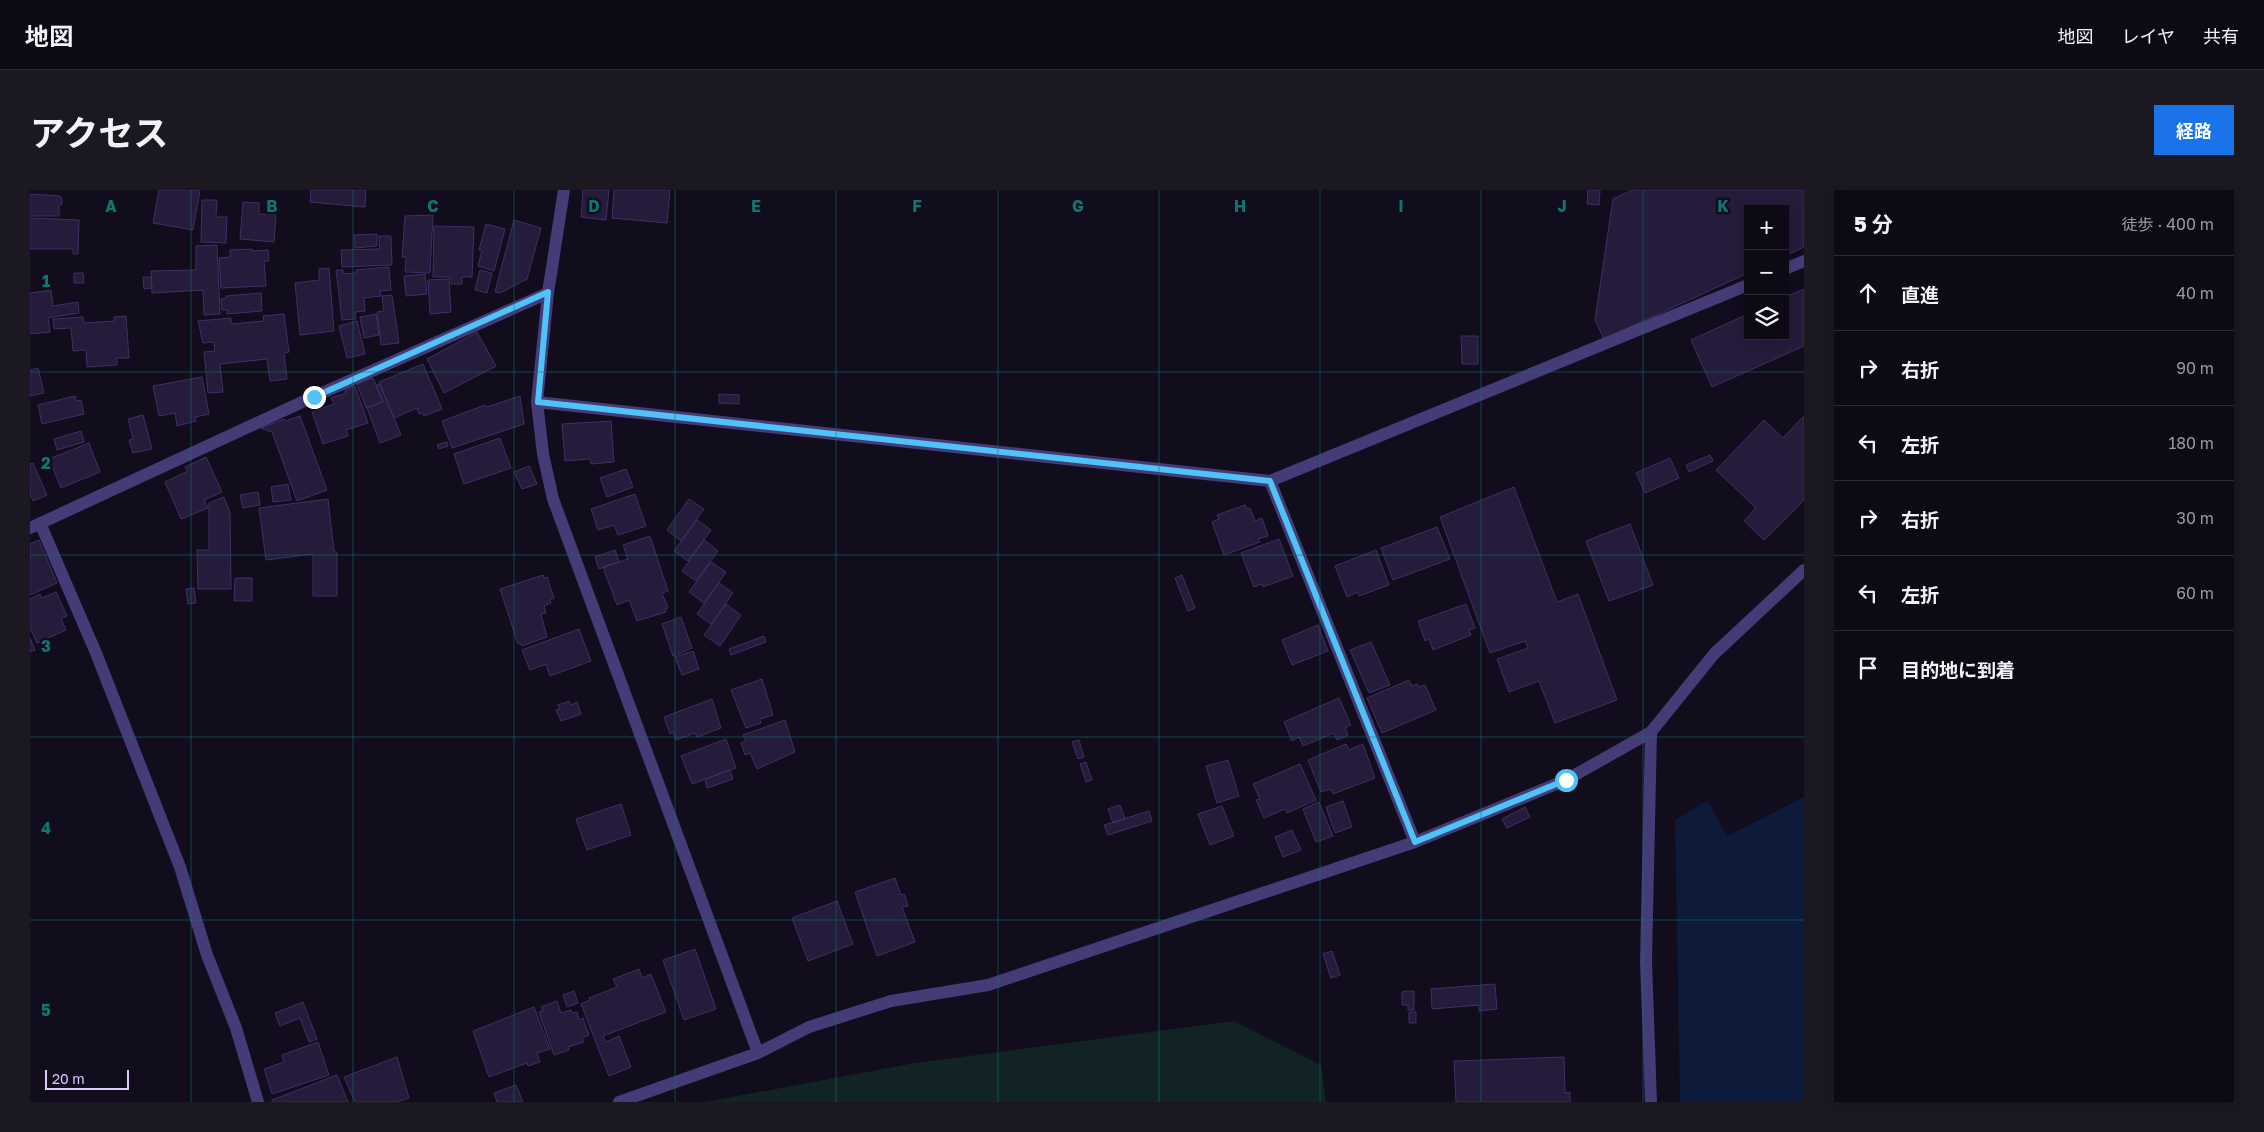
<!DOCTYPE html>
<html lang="ja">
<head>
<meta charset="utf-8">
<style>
  :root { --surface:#0d0a15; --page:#1b1822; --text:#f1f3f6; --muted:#9a9aa0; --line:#2d2b34; --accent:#1a73e8 }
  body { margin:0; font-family:"Golos Text","Noto Sans JP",sans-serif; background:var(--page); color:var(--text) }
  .controls { position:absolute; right:15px; top:15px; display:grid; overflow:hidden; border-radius:0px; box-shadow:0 2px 12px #0003 }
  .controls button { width:45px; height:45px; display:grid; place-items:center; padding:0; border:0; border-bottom:1px solid var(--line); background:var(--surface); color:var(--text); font:25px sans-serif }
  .scale { position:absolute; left:15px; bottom:12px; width:84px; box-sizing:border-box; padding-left:5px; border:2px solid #d7ccfb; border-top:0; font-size:14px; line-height:18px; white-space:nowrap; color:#d7ccfb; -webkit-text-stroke:4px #110d1c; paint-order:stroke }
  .stop { position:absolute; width:15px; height:15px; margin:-11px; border:4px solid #4fc3f7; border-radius:50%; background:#fff }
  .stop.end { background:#4fc3f7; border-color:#fff; box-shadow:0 1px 5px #0008 }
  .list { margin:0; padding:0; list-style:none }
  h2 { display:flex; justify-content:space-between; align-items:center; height:65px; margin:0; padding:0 20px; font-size:21px }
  h2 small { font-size:16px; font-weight:400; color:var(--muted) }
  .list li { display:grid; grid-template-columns:32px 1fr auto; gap:15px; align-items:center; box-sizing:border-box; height:75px; padding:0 20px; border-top:1px solid var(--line) }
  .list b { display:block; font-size:19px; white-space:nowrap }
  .list em { font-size:16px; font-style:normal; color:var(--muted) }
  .icon { flex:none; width:28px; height:28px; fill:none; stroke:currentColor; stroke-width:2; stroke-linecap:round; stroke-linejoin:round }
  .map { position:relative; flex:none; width:1774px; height:912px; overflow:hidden; border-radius:0px }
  header { display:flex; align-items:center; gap:30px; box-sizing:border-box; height:70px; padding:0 25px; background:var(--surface); border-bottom:1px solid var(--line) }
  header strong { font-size:24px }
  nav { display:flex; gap:28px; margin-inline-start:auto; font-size:18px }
  .intro { display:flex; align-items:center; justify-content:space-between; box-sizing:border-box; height:120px; padding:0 30px }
  h1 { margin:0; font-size:35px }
  .button { padding:12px 22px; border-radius:0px; background:var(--accent); color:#fff; font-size:18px; font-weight:700 }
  main { display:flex; gap:30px; padding:0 30px }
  aside { flex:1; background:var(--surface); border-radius:0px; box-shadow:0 2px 12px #0003 }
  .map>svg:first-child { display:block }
  .green { fill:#112325 }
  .water { fill:#0e1a39 }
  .building { fill:#251b3b; stroke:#402f65 }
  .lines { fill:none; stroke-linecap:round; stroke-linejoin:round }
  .minor { stroke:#453c77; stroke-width:12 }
  .tertiary { stroke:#453c77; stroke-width:12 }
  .route { stroke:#4fc3f7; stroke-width:6 }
  .grid { fill:none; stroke:#0f766e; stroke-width:1; stroke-opacity:0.55 }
  .grid-label { font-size:16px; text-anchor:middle; font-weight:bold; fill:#0f766e; stroke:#110d1c; stroke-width:5; stroke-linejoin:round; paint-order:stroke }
</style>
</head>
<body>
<header>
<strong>地図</strong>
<nav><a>地図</a><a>レイヤ</a><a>共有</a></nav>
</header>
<div class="intro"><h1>アクセス</h1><a class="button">経路</a></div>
<main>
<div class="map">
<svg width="1774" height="912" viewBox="0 0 1774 912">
  <rect width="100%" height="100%" fill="#110d1c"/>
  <path class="green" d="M1204,831L1291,875L1296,912H675L885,873Z"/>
  <path class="water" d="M1774,607V912H1650L1645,630L1678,610L1697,646Z"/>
  <path class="building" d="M129,0H170L163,40L123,33Z
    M281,0H336L335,17L280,12Z
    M553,0H579L576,30L551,27Z
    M584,0H640L637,33L582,28Z
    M1558,0H1570L1569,15L1557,14Z
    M1602,0H1774V57L1755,66V19H1718V83L1574,149L1565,130L1583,9Z
    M0,4L30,6L32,9V14L29,15V26H0Z
    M172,10H187L186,27H197L196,53L171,52Z
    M213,12L229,13V24L246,25L244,52L210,49Z
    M403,25L400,83L375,82L376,67H372L375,26Z
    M0,28L49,30L48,64H43V59H0Z
    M484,30L511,38L497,89L470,103L465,102Z
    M456,34L475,39L464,81L448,76L452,60H449Z
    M404,36L444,37L442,87H432V94H421V87H403Z
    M347,44V56L325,58L324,45Z
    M349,46H361L362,75L312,77L311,60L350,59Z
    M187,55L190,124L174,125L173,100L122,103L121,81L166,80V56Z
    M222,59V61L238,60L239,71H234L236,96L191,98L189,68L200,67V60Z
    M359,77L361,100L350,101L351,106L334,108L335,121L325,122L326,129L312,130L306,80H313V84L327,83L326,80Z
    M299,78L304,141L270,145L265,93L289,90V79Z
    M450,80L462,83L457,103L445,100Z
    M44,83H53L54,93H44Z
    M395,84L397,104L376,106L374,86Z
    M113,87H121L122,98L114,99Z
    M419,89L421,122L400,124L398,90Z
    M1774,99V156L1682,197L1661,150L1718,124V146H1755V107Z
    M21,100L23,116L48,112L49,123L18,128L20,142L0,144V103Z
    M231,103L232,121L197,124V120H192L191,109L196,108V106Z
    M362,105L369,153L351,155L347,122L354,121L352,106Z
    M254,124L259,162L254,163L257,189L240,191L237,169L190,174L193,202L178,203L174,162L185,161L184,152L173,153L168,131L201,128V134L234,131L233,126Z
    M346,124L349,145L334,148L330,127Z
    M96,126L99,168H87V175L57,177L56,160L43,161L41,138L24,139L23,129L53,127L54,133L84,131V127Z
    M327,131L335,164L317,168L309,136Z
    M447,142L466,176L414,203L397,169Z
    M1431,146H1448V174H1432Z
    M393,174L412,219L394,226L392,223L389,224L387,218L364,228L349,192Z
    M8,178L14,203L0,206V180Z
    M172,187L179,224L165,227L166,231L147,236L145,223L129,226L123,196Z
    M343,188L353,212L336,218L327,194Z
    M350,194L371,245L350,253L337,218L353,212L346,195Z
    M325,196L338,233L316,240L318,246L293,254L282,222L304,214L301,208L316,203L315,200Z
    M689,204L709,205V214L689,213Z
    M45,206L46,211L51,210L54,224L12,234L8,215Z
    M490,206L494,234L422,258L412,231L455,215L457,217Z
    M113,225L122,259L103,263L99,250L103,249L98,229Z
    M270,226L297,300L267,311L242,242L231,238L254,229L255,231Z
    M1774,226V310L1734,350L1714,331L1726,318L1686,280L1734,230L1753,248Z
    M581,231L584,272L561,274L560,269L535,271L532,234Z
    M51,241L54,252L27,260L24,249Z
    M470,248L481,278L434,294L424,264Z
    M417,252L418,256L409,259L407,255Z
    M59,253L70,282L31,298L19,269Z
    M1680,265L1683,271L1659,282L1656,275Z
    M176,267L192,302L174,310L178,318L151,329L135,292L158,281L155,277Z
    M1640,268L1649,288L1615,303L1606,283Z
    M3,273L17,305L3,311L0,304V274Z
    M499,276L507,294L492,299L484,282Z
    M596,279L603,297L577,307L570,288Z
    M258,294L261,310L243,312L241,297Z
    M1484,297L1527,412L1548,404L1587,510L1525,533L1509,491L1479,502L1467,469L1498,458L1495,451L1460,463L1410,327Z
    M228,302L230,315L213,318L210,305Z
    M605,304L616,336L588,345L584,335L568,340L561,319Z
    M194,307L200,323L201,399H168L167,360H179V313Z
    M298,309L304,361L307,363V406H283V364L236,370L229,318Z
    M659,309L674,319L651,351L637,340Z
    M1215,315L1217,319L1220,318L1225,331L1232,328L1238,346L1228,349L1230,352L1194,365L1182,332L1189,329L1187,325Z
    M667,330L681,340L658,371L644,361Z
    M1600,334L1623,395L1579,411L1556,351Z
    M1407,337L1420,369L1363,390L1351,358Z
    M620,346L638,401L632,403L638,418L635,419L636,422L607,431L599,410L587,415L573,377L598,369L593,355Z
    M1249,349L1263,386L1233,397L1232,394L1224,397L1211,363Z
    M9,350L27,393L0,405V354Z
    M674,350L688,361L666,391L652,381Z
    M585,360L589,372L569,379L565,367Z
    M1346,360L1359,395L1329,406L1327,402L1317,407L1305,376Z
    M681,372L696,382L674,413L659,402Z
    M513,385L514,388L517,387L524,408L520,410L521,413L514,416L516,423L511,424L517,447L492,456L490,453L488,454L470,399Z
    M1152,385L1165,418L1158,421L1145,388Z
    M205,388H222V411H204Z
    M689,393L703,403L681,434L667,424Z
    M164,398L166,413L158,414L156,399Z
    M26,402L37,426L31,429L36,440L7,453L0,438V409L10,404L12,408Z
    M696,414L711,425L690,456L674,445Z
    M1436,414L1445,438L1439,440L1441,445L1403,460L1399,449L1395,451L1388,431Z
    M651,427L662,458L643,466L632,434Z
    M1288,435L1298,461L1262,475L1252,450Z
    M549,439L561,471L520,486L516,474L500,480L492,460Z
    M734,446L736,452L701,465L699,459Z
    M0,448L5,460L0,462Z
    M1341,452L1360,495L1339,503L1320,460Z
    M663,461L669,479L652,485L645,467Z
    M732,489L743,525L730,529L731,533L716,538L701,500Z
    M1379,490L1382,496L1387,494L1389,497L1395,495L1406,520L1352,543L1337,508Z
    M1309,508L1321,535L1315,538L1318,545L1307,550L1304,543L1273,556L1269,547L1262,551L1254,532Z
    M682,509L691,538L667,547L665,543L646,550L643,542L640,544L634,527Z
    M539,511L541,515L547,512L551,524L531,531L526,520L530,519L528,515Z
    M755,530L765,562L727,579L720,563L715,565L711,553L716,551L713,545Z
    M696,549L706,578L662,594L651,566Z
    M1049,550L1054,567L1048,569L1042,552Z
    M1316,554L1319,560L1333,554L1345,588L1303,604L1301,599L1291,602L1278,570Z
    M1198,570L1209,606L1187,613L1176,576Z
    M1056,572L1062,590L1056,592L1050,574Z
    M1270,574L1286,610L1257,623L1255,619L1234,628L1226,610L1230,609L1223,594Z
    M700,580L703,589L677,598L675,589Z
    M1313,611L1322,637L1305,643L1296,617Z
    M1289,612L1303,646L1286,652L1273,619Z
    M591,614L601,645L557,660L546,629Z
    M1090,615L1095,629L1083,633L1078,619Z
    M1192,616L1204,646L1180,655L1168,624Z
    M1495,617L1500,627L1477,638L1472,629Z
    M1119,621L1122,631L1078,645L1074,635Z
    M1262,640L1271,660L1253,667L1245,647Z
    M865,688L871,705L874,704L878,716L872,717L885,752L847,766L825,702Z
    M807,711L823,754L778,771L762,728Z
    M665,759L686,819L654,830L633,770Z
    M1302,761L1310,785L1301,788L1293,764Z
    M609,779L612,788L621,784L636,822L573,846L576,852L589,846L601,877L579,886L551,814L560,810L559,808L587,797L583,789Z
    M1465,794L1467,819L1449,821V815L1402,819L1401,799Z
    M544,801L548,813L537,817L533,805Z
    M1377,801H1384V820H1378V815H1372V802Z
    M527,811L531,823L541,820L542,823L547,822L549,830L553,828L559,845L552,848L554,852L538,857L539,860L524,865L509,822L513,821L511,817Z
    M273,812L287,849L279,852L270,828L250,836L245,823Z
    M504,817L520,859L507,863L510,872L498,876L497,873L459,887L443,841Z
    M1379,822H1386V833H1379Z
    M288,852L299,885L242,904L234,879L254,872L252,865Z
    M367,867L379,908L367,912H325L314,887Z
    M1534,867L1535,903L1540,902V912H1426L1424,871Z
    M307,885L318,912H242V910Z
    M486,895L493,912H467L464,903Z"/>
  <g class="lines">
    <path class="minor" d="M534,0L518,103L507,212L513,264L523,309L728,863
      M1755,79L1774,71
      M507,212L1240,291L1718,95
      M1240,291L1385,652
      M10,333L66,463L150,677L177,765L206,838L228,912
      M0,338L283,207L518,103
      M589,912L728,863L779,837L861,811L958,795L1385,652L1536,590L1621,542
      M1621,912L1616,771L1621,542"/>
    <path class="tertiary" d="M1621,542L1684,464L1774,380"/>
  </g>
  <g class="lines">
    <path class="route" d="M284,207L518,102L508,212L1240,291L1385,652L1536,590"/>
  </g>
  <path class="grid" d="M161,0V912M323,0V912M484,0V912M645,0V912M806,0V912M968,0V912M1129,0V912M1290,0V912M1451,0V912M1613,0V912M0,182H1774M0,365H1774M0,547H1774M0,730H1774"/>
  <g class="grid-label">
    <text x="81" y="22">A</text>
    <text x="242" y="22">B</text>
    <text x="403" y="22">C</text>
    <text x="564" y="22">D</text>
    <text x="726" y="22">E</text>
    <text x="887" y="22">F</text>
    <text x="1048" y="22">G</text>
    <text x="1210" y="22">H</text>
    <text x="1371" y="22">I</text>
    <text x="1532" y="22">J</text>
    <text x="1693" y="22">K</text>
    <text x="16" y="97">1</text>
    <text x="16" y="279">2</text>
    <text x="16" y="462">3</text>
    <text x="16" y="644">4</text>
    <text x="16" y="826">5</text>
  </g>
</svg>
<div class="controls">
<button>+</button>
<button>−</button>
<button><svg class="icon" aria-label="layers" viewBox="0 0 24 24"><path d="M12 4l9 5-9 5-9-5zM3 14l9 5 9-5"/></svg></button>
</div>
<div class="scale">20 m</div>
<div class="stop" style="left:1536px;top:590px"></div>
<div class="stop end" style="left:284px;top:207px"></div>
</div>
<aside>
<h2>5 分<small>徒歩 · 400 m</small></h2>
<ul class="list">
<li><svg class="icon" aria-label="ahead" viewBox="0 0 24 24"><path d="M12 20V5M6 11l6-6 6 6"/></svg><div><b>直進</b></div><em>40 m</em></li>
<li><svg class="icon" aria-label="right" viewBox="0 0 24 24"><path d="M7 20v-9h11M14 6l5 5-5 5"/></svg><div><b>右折</b></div><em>90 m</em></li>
<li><svg class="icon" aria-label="left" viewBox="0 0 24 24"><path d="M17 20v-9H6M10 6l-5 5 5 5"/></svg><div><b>左折</b></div><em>180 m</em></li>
<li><svg class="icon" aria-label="right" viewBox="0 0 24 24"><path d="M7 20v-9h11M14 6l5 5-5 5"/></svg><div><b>右折</b></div><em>30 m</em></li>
<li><svg class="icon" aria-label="left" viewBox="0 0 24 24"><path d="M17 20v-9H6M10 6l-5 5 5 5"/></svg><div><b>左折</b></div><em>60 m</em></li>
<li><svg class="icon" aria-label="arrive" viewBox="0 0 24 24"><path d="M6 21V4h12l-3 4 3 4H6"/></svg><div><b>目的地に到着</b></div></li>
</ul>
</aside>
</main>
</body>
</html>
